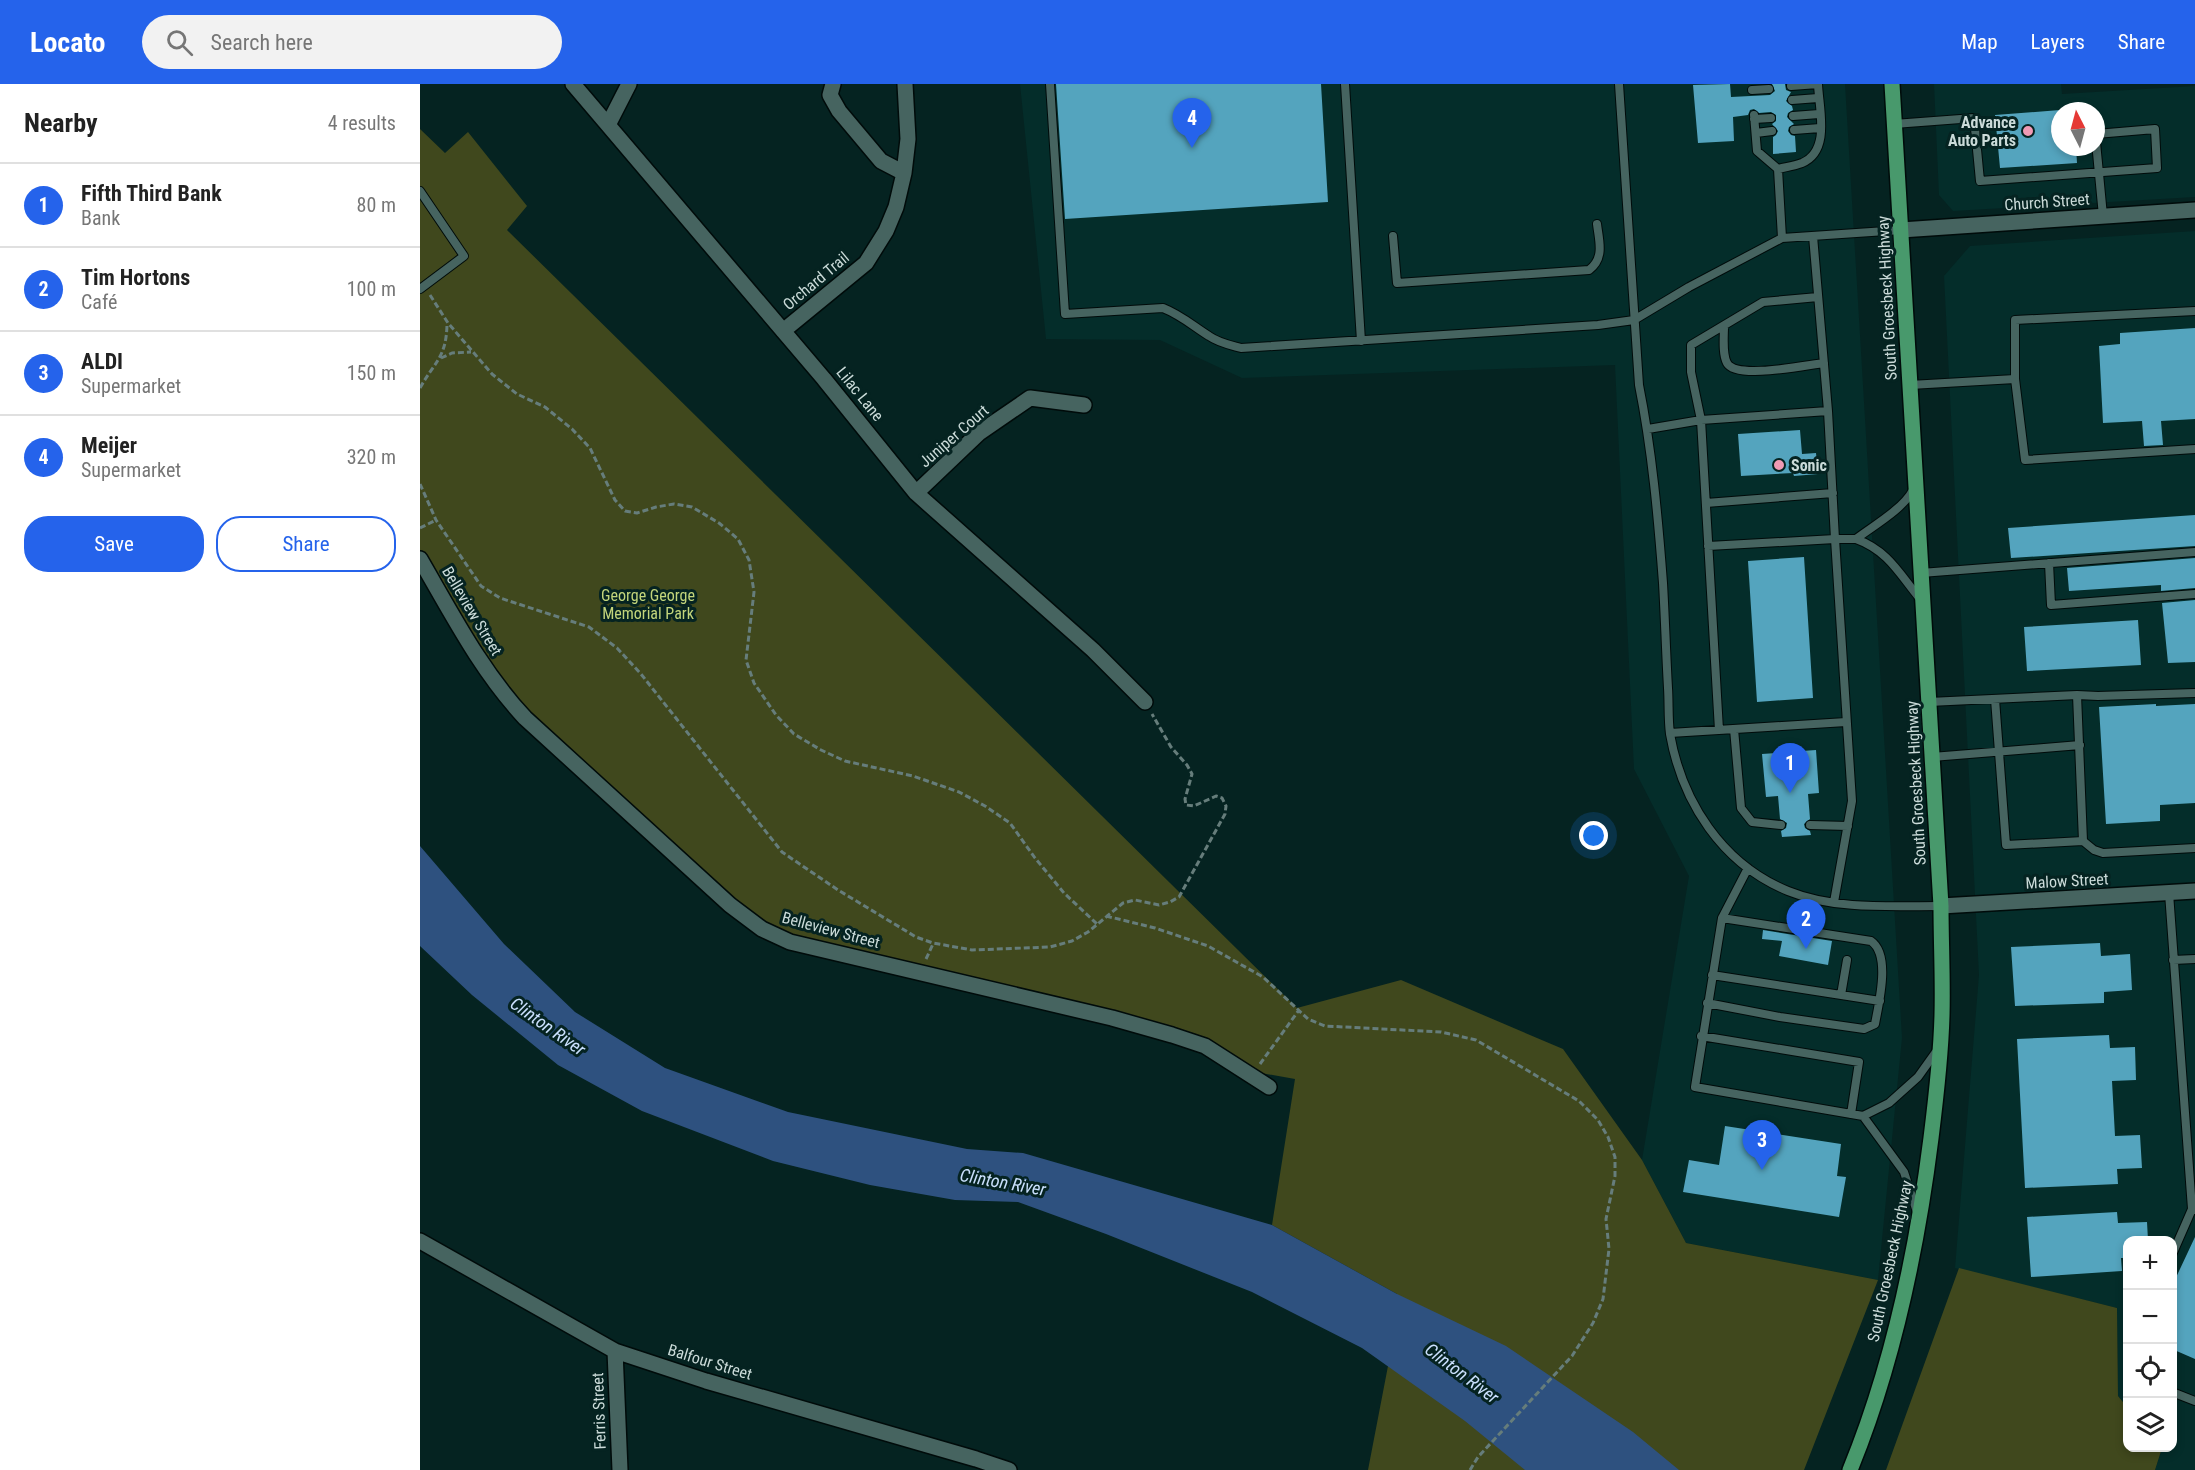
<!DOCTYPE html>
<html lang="en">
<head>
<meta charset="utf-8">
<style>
  :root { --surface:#fff; --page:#f2f2f2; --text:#222; --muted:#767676; --line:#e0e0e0; --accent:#2563eb }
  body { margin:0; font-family:"Roboto Condensed",sans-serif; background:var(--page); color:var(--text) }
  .controls { position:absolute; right:18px; bottom:18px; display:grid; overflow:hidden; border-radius:12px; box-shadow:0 3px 9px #0003 }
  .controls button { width:54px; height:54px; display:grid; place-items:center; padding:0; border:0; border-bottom:2px solid var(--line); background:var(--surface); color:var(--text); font:30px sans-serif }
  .compass { position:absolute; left:1631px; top:18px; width:54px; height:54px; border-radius:50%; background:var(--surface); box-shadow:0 3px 9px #0003; rotate:354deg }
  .you { position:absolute; left:1174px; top:752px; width:21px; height:21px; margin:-15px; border:4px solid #fff; border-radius:50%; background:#1a73e8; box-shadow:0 0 0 9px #1a73e833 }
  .badge { display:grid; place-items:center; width:39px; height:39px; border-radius:50%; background:var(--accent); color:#fff; font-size:20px; font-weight:700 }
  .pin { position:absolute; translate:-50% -50px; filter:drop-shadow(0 2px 3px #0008) }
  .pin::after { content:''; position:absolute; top:32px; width:21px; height:18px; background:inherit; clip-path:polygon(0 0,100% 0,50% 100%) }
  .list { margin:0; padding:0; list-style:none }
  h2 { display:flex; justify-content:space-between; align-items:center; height:78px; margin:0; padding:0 24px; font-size:26px }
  h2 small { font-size:20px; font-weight:400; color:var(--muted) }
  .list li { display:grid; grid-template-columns:39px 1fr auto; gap:18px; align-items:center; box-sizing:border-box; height:84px; padding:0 24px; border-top:2px solid var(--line) }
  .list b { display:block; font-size:22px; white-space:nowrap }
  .list p { margin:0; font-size:20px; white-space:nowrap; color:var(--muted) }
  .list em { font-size:20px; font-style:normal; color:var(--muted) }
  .actions { display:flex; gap:12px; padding:18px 24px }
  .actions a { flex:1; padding:14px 0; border:2px solid var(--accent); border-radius:24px; text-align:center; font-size:21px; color:var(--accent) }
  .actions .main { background:var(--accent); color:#fff }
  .icon { flex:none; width:33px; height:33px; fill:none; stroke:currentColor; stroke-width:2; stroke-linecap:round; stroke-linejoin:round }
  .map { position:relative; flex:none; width:1775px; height:1386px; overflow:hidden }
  header { display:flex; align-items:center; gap:36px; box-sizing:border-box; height:84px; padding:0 30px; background:var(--accent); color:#fff }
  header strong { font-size:28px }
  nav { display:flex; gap:33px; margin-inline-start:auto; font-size:21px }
  .search { width:420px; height:54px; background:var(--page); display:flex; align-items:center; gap:15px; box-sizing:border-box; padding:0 21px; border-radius:33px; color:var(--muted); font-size:22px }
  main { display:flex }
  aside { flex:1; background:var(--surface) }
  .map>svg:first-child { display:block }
  .built { fill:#042d2a; fill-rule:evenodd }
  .green { fill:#40481d }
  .water { fill:#2e517f }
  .building { fill:#54a4be }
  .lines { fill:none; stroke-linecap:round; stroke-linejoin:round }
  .lane-casing { stroke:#000b0a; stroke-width:10 }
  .street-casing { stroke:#000b0a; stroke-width:18 }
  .primary-casing { stroke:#000b0a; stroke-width:18 }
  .path { stroke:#667d7b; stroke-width:3; stroke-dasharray:6 3; stroke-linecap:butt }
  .lane { stroke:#466460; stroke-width:8 }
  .street { stroke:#466460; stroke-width:15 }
  .primary { stroke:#48996c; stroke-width:15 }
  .poi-dot { fill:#f09ab4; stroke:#052321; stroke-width:2 }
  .labels { text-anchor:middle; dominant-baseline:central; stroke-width:6; stroke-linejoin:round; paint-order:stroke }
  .poi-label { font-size:16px; font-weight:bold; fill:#cbdbd9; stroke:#052321; text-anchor:end }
  .street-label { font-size:16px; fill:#cbdbd9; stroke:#052321 }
  .park-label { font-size:16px; fill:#c3d57b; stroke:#052321 }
  .water-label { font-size:18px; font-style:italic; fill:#cae0fd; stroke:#052321 }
</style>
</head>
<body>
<header>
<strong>Locato</strong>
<div class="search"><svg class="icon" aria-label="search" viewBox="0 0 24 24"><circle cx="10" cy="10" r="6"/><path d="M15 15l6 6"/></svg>Search here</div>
<nav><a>Map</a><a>Layers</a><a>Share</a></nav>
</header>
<main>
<aside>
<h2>Nearby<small>4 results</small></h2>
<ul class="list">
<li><span class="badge">1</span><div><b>Fifth Third Bank</b><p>Bank</p></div><em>80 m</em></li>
<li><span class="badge">2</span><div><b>Tim Hortons</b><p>Café</p></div><em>100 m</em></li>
<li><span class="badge">3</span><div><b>ALDI</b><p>Supermarket</p></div><em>150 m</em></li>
<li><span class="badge">4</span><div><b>Meijer</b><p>Supermarket</p></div><em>320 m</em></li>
</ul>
<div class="actions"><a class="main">Save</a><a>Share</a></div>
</aside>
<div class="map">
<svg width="1775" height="1386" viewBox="0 0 1775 1386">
  <rect width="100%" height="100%" fill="#052321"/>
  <path class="built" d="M600,0H1425L1482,954L1458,1196L1266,1159L1222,1076L1269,792L1214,685L1195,281L822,294L740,256L626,255Z
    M1514,0H1641L1642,10L1775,2V113L1533,127L1519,111ZM1640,27H1676V63H1640Z
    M1775,147V1386H1735L1742,1364H1752V1156H1708L1707,1323L1698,1312L1697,1224L1535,1184L1559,891L1524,192L1550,162Z"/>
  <path class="green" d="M0,45L25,69L48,48L107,122L87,146L877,924L981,896L1143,965L1222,1076L1266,1159L1458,1196L1384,1386H948L968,1282L977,1210L852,1141L875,995L824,986L785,962L342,845L105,634L0,475Z
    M1539,1184L1697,1224L1698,1312L1707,1323L1708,1364H1742L1735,1386H1466Z"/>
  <path class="water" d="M0,762L84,860L155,928L245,984L368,1028L547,1065L603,1069L852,1141L977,1210L1086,1262L1213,1348L1259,1386H1105L1045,1337L942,1264L832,1208L686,1150L598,1118L535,1116L450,1101L353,1077L222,1027L138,981L52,911L0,862Z"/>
  <path class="building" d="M636,0H901L908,118L645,135Z
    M1310,0L1311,13L1350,11L1355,7L1352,0H1365L1366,6L1371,8L1366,17L1372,22L1373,26L1368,29L1367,33L1374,40L1369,43L1368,47L1371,51L1375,52L1376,68L1353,70V53L1356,51L1358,47L1352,40L1356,37V31L1351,28L1339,29L1334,25L1330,26L1328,31L1313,33L1314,57L1278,59L1273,1Z
    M1640,26V63H1656L1657,79L1580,84L1575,31Z
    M1775,244V335L1741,337L1743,361L1724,362L1722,337L1683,339L1679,262L1700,260V249Z
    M1380,346L1382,370L1396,369L1398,390L1374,392L1373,389L1321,392L1318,350Z
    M1775,431V462L1591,474L1588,444Z
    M1384,473L1393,614L1337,618L1328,477Z
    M1775,474V504L1741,507V501L1649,507L1647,484Z
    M1775,516V578L1748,579L1742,519Z
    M1718,536L1721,581L1607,587L1604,543Z
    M1736,620V622L1775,620V719L1740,721V737L1686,740L1679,623Z
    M1396,666L1399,709L1388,710L1390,735L1384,740L1385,744L1390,747L1391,751L1362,753L1361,747L1366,744L1367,739L1360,735L1358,712L1346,713L1342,670Z
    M1343,846L1412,857L1408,881L1359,872L1362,857L1342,855Z
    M1680,859L1681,872L1710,870L1712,906L1684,908V919L1595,922L1591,863Z
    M1689,951L1690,964L1715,963L1716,996L1692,997L1695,1052L1720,1051L1722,1084L1697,1085L1698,1100L1605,1104L1597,955Z
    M1305,1042L1421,1060L1417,1092L1426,1093L1419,1133L1263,1108L1269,1076L1299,1081Z
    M1697,1128L1698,1139L1727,1138L1728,1156H1707V1174H1701L1702,1187L1611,1193L1607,1133Z
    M1775,1153V1275L1752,1265V1202Z"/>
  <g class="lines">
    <defs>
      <path id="lane" d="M630,0L645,230L743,224C761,231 773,242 789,252C799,259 810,261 821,264L1178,241L1214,236L1269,203L1362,154L1481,146
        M925,0L941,257
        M1199,0L1219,301C1232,366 1238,433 1243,499C1245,534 1246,569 1248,604C1249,619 1248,635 1250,650C1262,718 1302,780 1368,807C1414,826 1472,822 1521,822
        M1371,2L1398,0
        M1332,6L1349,5
        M1372,16L1398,14
        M1334,31L1337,67L1358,85
        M1373,32L1399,30
        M1334,35L1351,34
        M1474,40L1554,34L1560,97L1737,84L1735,45L1676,50
        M1374,46L1400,44
        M1336,49L1352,47
        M1676,58L1683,132
        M0,107L44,172L0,205
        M973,152L977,199L1169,186C1185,174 1179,157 1177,140
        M1393,152L1408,327
        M1362,154L1358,85C1366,83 1374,82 1382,79C1411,67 1399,25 1398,0
        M1775,227L1595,236V295L1605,376L1775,365
        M1304,242C1304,252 1302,270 1307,279C1316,296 1386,281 1404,279
        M1490,301L1595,295
        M1228,345L1281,336L1271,288V261L1343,218L1398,213
        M1493,406C1483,425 1453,442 1436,455C1469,467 1480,491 1501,516
        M1286,419L1413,409
        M1288,462L1415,455L1408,327L1281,336L1299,646
        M1629,479L1631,521L1775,510
        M1501,489L1775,468
        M1657,611L1663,757
        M1575,615L1586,761L1663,757L1674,766L1683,769L1775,764
        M1509,618L1657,611L1678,612L1775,609
        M1314,645L1321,724L1332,738L1361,741
        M1250,649L1426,638
        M1512,673L1660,661
        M1390,741L1428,742
        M1328,784L1302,834L1275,1003L1443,1032
        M1749,809L1772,1125L1775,1126
        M1414,818L1432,717L1415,455H1436
        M1753,876L1775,875
        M1292,891L1460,917
        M1421,911L1427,876
        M1287,919L1360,933L1444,945L1455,940C1459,918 1471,871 1451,857L1302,834
        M1281,952L1439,978L1431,1030
        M1497,1128L1484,1088L1443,1032L1469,1019L1498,993L1518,965
        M1752,1171L1772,1125
        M1752,1308L1775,1317"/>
      <path id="street" d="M153,0L404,295L496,409L673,566L725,618
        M413,0L410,11L419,27L461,77L484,89
        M188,41L209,0
        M1481,146L1775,126
        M363,247L446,179L466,147L476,123L484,89L488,55L485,0
        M496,409L559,349L610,314L664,321
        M0,475C32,530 61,587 105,634L310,821L342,845L370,858L692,934L752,951L785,962L849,1003
        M1521,822L1775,807
        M0,1157L195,1267L286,1297L556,1375L589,1386
        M195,1267L200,1386"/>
      <path id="primary" d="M1430,1386C1473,1281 1497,1166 1511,1054C1516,1014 1521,972 1522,931C1523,895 1521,858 1521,822L1472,0"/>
    </defs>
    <use href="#lane" class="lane-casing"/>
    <use href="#street" class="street-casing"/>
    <use href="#primary" class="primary-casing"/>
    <path class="path" d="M10,211L28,239L72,290L97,310L125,323L152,345L170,364L195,416L205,427L217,429L236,423L254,420L272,423L299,439L318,455L329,476L334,508L326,576L334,599L356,631L374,650L401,666L425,677L493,692L539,708L565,722L590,739L615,774L644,809L677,840
      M21,274L32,269L51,268
      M0,304C15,277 26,274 27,241
      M0,400L16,436L61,502L80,514L169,543L197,564L221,590L362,768L418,806L496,853L513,859L552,866L630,863L652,857L668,848L703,819L715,816L739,821L750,818L759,813L805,730L806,722L802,714L796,712L774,722L766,721L765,715L772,690L767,681L751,663L732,630
      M0,444L16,436
      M686,832L735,844L788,862L843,893L888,935L905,942L1021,948L1056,956L1159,1017L1178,1036L1188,1053L1195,1073V1092L1186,1135L1189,1165L1183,1215L1173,1239L1152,1272L1058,1373L1050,1386
      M506,875L513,860
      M840,980L879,926"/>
    <use href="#lane" class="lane"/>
    <use href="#street" class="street"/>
    <use href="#primary" class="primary"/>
  </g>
  <g class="poi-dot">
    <circle cx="1608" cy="47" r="6"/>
    <circle cx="1359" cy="381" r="6"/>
  </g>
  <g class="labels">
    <g class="poi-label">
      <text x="1596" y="38">Advance<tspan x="1596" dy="18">Auto Parts</tspan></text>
      <text x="1371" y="381" text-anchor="start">Sonic</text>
    </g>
    <g class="street-label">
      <text transform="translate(1627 118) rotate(-4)">Church Street</text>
      <text transform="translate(396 197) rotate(-40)">Orchard Trail</text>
      <text transform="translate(1467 214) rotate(-93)">South Groesbeck Highway</text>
      <text transform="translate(440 310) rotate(51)">Lilac Lane</text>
      <text transform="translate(534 352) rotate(-41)">Juniper Court</text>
      <text transform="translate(52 527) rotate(59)">Belleview Street</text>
      <text transform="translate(1496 699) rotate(-93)">South Groesbeck Highway</text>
      <text transform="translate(1647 797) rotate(-3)">Malow Street</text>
      <text transform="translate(411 846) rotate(15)">Belleview Street</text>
      <text transform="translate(1470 1177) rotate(-78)">South Groesbeck Highway</text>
      <text transform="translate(290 1278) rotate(17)">Balfour Street</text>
      <text transform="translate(179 1327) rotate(-92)">Ferris Street</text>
    </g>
    <g class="park-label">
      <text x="228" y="511">George George<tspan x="228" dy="18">Memorial Park</tspan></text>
    </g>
    <g class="water-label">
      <text transform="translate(128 942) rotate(35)">Clinton River</text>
      <text transform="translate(583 1098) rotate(10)">Clinton River</text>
      <text transform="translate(1042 1289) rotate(37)">Clinton River</text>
    </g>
  </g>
</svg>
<div class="controls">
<button>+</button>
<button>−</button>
<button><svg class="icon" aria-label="locate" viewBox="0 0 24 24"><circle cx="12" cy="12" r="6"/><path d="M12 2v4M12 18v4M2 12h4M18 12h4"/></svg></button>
<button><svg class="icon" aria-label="layers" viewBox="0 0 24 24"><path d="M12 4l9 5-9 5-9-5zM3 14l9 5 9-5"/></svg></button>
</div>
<svg class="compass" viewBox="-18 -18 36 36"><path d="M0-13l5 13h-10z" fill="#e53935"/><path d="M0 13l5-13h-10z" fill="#767676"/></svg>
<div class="you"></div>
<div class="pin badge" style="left:1370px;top:709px">1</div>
<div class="pin badge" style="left:1386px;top:865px">2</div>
<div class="pin badge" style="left:1342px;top:1086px">3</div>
<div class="pin badge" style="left:772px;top:64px">4</div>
</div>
</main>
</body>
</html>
